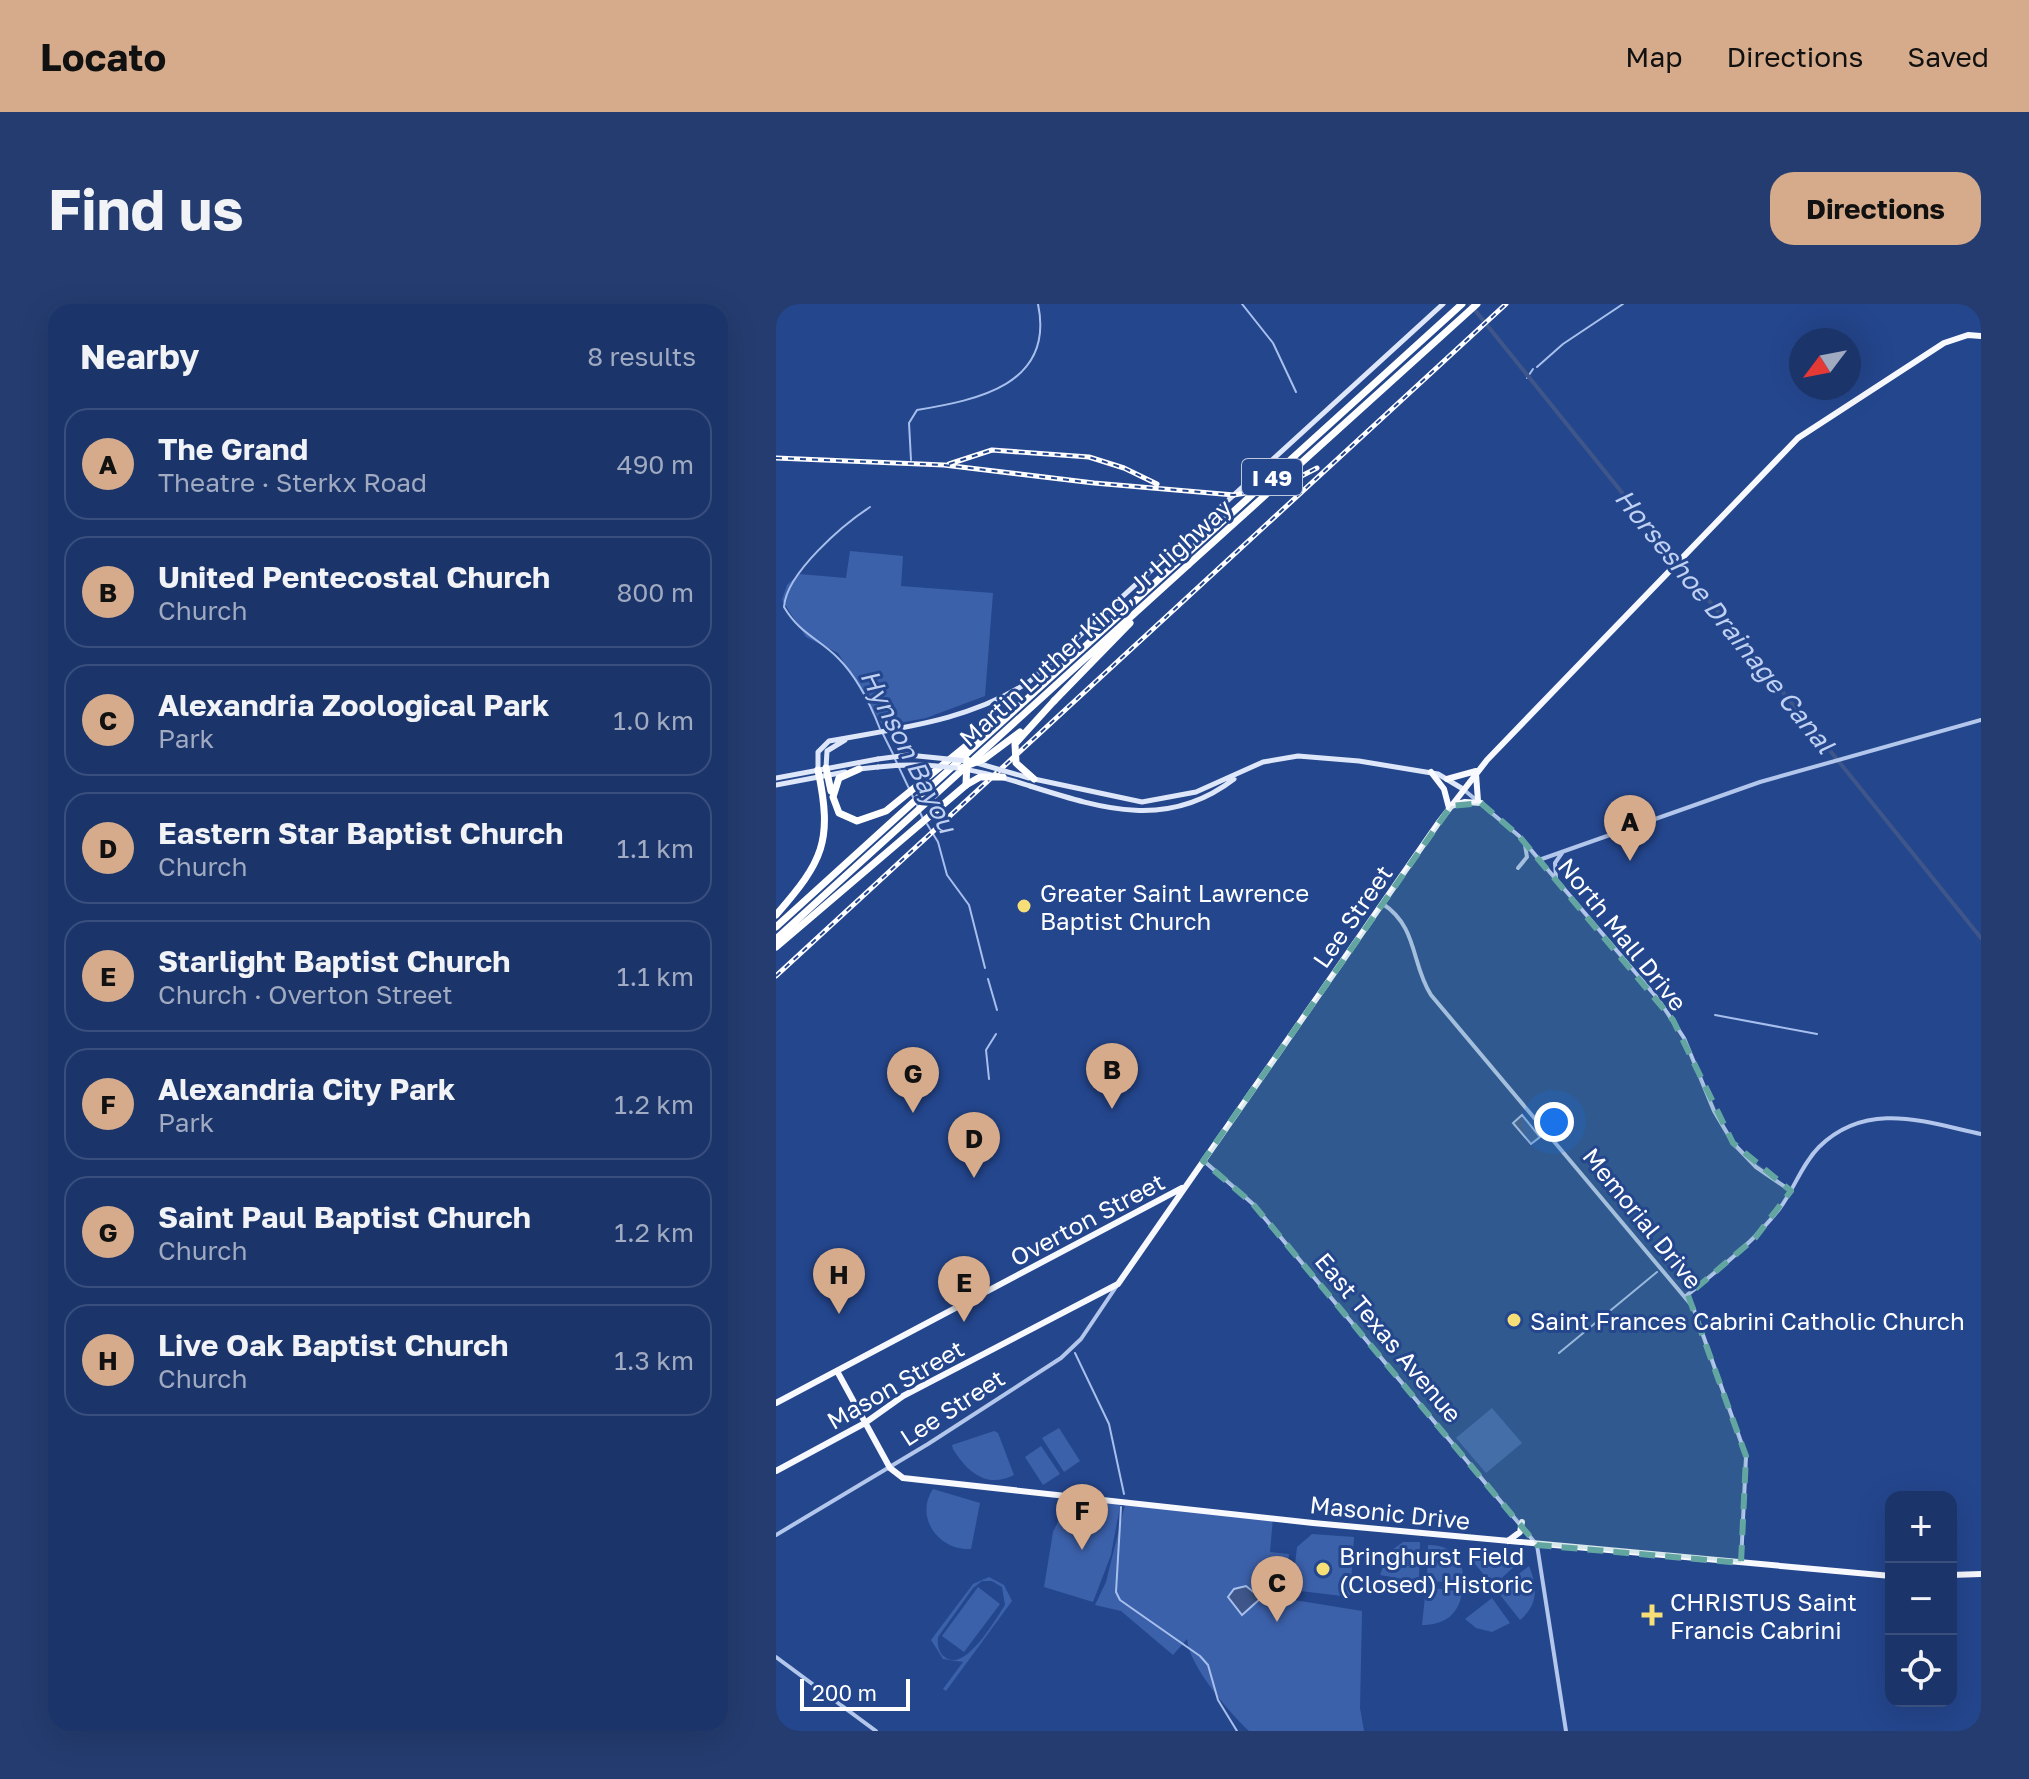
<!DOCTYPE html>
<html lang="en">
<head>
<meta charset="utf-8">
<style>
  :root { --surface:#1b346a; --page:#243c70; --text:#f1f3f6; --muted:#a0aac1; --line:#394f7e; --accent:#d6ab8b }
  body { margin:0; font-family:"Golos Text",sans-serif; background:var(--page); color:var(--text) }
  .controls { position:absolute; right:24px; bottom:24px; display:grid; overflow:hidden; border-radius:16px; box-shadow:0 8px 32px #0002 }
  .controls button { width:72px; height:72px; display:grid; place-items:center; padding:0; border:0; border-bottom:2px solid var(--line); background:var(--surface); color:var(--text); font:40px sans-serif }
  .compass { position:absolute; left:1013px; top:24px; width:72px; height:72px; border-radius:50%; background:var(--surface); box-shadow:0 8px 32px #0002; rotate:238deg }
  .scale { position:absolute; left:24px; bottom:20px; width:110px; box-sizing:border-box; padding-left:8px; border:4px solid #fff; border-top:0; font-size:22px; line-height:28px; white-space:nowrap; color:#fff; -webkit-text-stroke:6px #24468d; paint-order:stroke }
  .you { position:absolute; left:778px; top:818px; width:28px; height:28px; margin:-20px; border:6px solid #fff; border-radius:50%; background:#1a73e8; box-shadow:0 0 0 12px #1a73e833 }
  .badge { display:grid; place-items:center; width:52px; height:52px; border-radius:50%; background:var(--accent); color:#111; font-size:26px; font-weight:700 }
  .pin { position:absolute; translate:-50% -66px; filter:drop-shadow(0 2px 4px #0008) }
  .pin::after { content:''; position:absolute; top:42px; width:28px; height:24px; background:inherit; clip-path:polygon(0 0,100% 0,50% 100%) }
  .list { margin:0; padding:0; list-style:none }
  h2 { display:flex; justify-content:space-between; align-items:center; height:104px; margin:0; padding:0 32px; font-size:34px }
  h2 small { font-size:26px; font-weight:400; color:var(--muted) }
  .list li { display:grid; grid-template-columns:52px 1fr auto; gap:24px; align-items:center; box-sizing:border-box; height:112px; margin:0 16px 16px; padding:0 16px; border:2px solid var(--line); border-radius:24px }
  .list b { display:block; font-size:30px; white-space:nowrap }
  .list p { margin:0; font-size:26px; white-space:nowrap; color:var(--muted) }
  .list em { font-size:26px; font-style:normal; color:var(--muted) }
  .icon { flex:none; width:44px; height:44px; fill:none; stroke:currentColor; stroke-width:2; stroke-linecap:round; stroke-linejoin:round }
  .map { position:relative; flex:none; width:1205px; height:1427px; overflow:hidden; border-radius:24px }
  header { display:flex; align-items:center; gap:48px; box-sizing:border-box; height:112px; padding:0 40px; background:var(--accent); color:#111 }
  header strong { font-size:38px }
  nav { display:flex; gap:44px; margin-inline-start:auto; font-size:28px }
  .intro { display:flex; align-items:center; justify-content:space-between; box-sizing:border-box; height:192px; padding:0 48px }
  h1 { margin:0; font-size:56px }
  .button { padding:20px 36px; border-radius:24px; background:var(--accent); color:#111; font-size:28px; font-weight:700 }
  main { display:flex; gap:48px; padding:0 48px }
  aside { flex:1; background:var(--surface); border-radius:24px; box-shadow:0 8px 32px #0002 }
  .map>svg:first-child { display:block }
  .green { fill:#3c61ab; fill-rule:evenodd }
  .water { fill:#3e5689; stroke:#a7bfec; stroke-width:2 }
  .lines { fill:none; stroke-linecap:round; stroke-linejoin:round }
  .stream { stroke:#a7bfec; stroke-width:2 }
  .canal { stroke:#3e5689; stroke-width:4 }
  .tertiary { stroke:#b3c6eb; stroke-width:4 }
  .secondary { stroke:#dee6f9; stroke-width:5 }
  .primary { stroke:#f7f9fe; stroke-width:6 }
  .motorway { stroke:#fff; stroke-width:7 }
  .rail-casing { stroke:#fff; stroke-width:5 }
  .rail { stroke:#24468d; stroke-width:2; stroke-dasharray:6; stroke-linecap:butt }
  .secondary-bridge { stroke:#dee6f9; stroke-width:5 }
  .motorway-bridge { stroke:#fff; stroke-width:7 }
  .marked { fill:#63a6a1; fill-opacity:0.2; stroke:#63a6a1; stroke-width:6; stroke-dasharray:16 10; stroke-linejoin:round }
  .poi-dot { fill:#f5df76; stroke:#24468d; stroke-width:3 }
  .labels { text-anchor:middle; dominant-baseline:central; stroke-width:6; stroke-linejoin:round; paint-order:stroke }
  .shield { fill:#24468d; stroke:#bdc8dd; stroke-width:2 }
  .shield-label { font-size:22px; font-weight:bold; fill:#fff }
  .street-label { font-size:24px; fill:#fff; stroke:#24468d }
  .poi-label { font-size:24px; fill:#fff; stroke:#24468d; text-anchor:start }
  .water-label { font-size:26px; font-style:italic; fill:#bfd0f2; stroke:#24468d }
</style>
</head>
<body>
<header>
<strong>Locato</strong>
<nav><a>Map</a><a>Directions</a><a>Saved</a></nav>
</header>
<div class="intro"><h1>Find us</h1><a class="button">Directions</a></div>
<main>
<aside>
<h2>Nearby<small>8 results</small></h2>
<ul class="list">
<li><span class="badge">A</span><div><b>The Grand</b><p>Theatre · Sterkx Road</p></div><em>490 m</em></li>
<li><span class="badge">B</span><div><b>United Pentecostal Church</b><p>Church</p></div><em>800 m</em></li>
<li><span class="badge">C</span><div><b>Alexandria Zoological Park</b><p>Park</p></div><em>1.0 km</em></li>
<li><span class="badge">D</span><div><b>Eastern Star Baptist Church</b><p>Church</p></div><em>1.1 km</em></li>
<li><span class="badge">E</span><div><b>Starlight Baptist Church</b><p>Church · Overton Street</p></div><em>1.1 km</em></li>
<li><span class="badge">F</span><div><b>Alexandria City Park</b><p>Park</p></div><em>1.2 km</em></li>
<li><span class="badge">G</span><div><b>Saint Paul Baptist Church</b><p>Church</p></div><em>1.2 km</em></li>
<li><span class="badge">H</span><div><b>Live Oak Baptist Church</b><p>Church</p></div><em>1.3 km</em></li>
</ul>
</aside>
<div class="map">
<svg width="1205" height="1427" viewBox="0 0 1205 1427">
  <rect width="100%" height="100%" fill="#24468d"/>
  <path class="green" d="M74,247L127,252L125,282L217,289L209,392L150,414L107,422L62,349L30,333L6,296L11,281L23,270L70,274Z
    M716,1104L746,1139L710,1169L680,1134Z
    M283,1124L304,1157L288,1168L266,1134Z
    M218,1127L222,1129L238,1171C211,1185 191,1168 177,1145L176,1141Z
    M265,1142L284,1170L267,1181L249,1153Z
    M157,1185L204,1199L195,1245C163,1247 138,1213 157,1185Z
    M295,1191L345,1197L335,1251L317,1298L268,1283L277,1228Z
    M349,1201L497,1213L494,1248L513,1250L509,1287L512,1295L586,1307L584,1404L588,1427H473C453,1408 413,1362 411,1335L397,1351L345,1307L319,1301L330,1278Z
    M536,1230L578,1233L574,1293L516,1286L521,1243Z
    M627,1238H644L643,1273L632,1276L604,1271L612,1249Z
    M652,1241C675,1240 689,1256 687,1279L651,1277Z
    M718,1246L730,1250L741,1260L717,1282L695,1255Z
    M753,1262C762,1283 762,1301 744,1316L721,1287Z
    M213,1273L228,1281L236,1297L170,1387L167,1385L187,1358L167,1355L155,1336L197,1280ZM206,1277H216L226,1283L229,1301C219,1316 192,1364 172,1355C163,1351 161,1342 162,1333L197,1284Z
    M202,1283L224,1300L188,1348L166,1332Z
    M650,1283L686,1288C683,1311 668,1321 646,1321Z
    M716,1294L734,1319L716,1328L700,1324L689,1315Z"/>
  <path class="water" d="M746,811L764,833L755,840L737,819Z
    M470,1282L485,1294L466,1311L452,1293L458,1285Z"/>
  <g class="lines">
    <path class="stream" d="M466,0L497,39L520,88
      M761,63L787,40L847,0
      M751,74L757,65
      M135,156L133,119L141,106C201,96 279,81 262,0
      M94,203C68,220 10,269 8,303C24,330 42,334 62,354C82,374 94,399 104,425
      M107,430L117,450
      M119,455L137,493
      M140,499L147,515
      M151,520L162,538L171,571L193,601L209,664
      M212,675L221,706
      M939,711L1041,730
      M213,775L210,746L220,730
      M299,1049L333,1120L348,1190
      M783,1049L881,968
      M345,1203L340,1288L344,1296L424,1352L432,1361L442,1396L461,1427"/>
    <path class="canal" d="M694,0L1205,634"/>
    <path class="tertiary" d="M687,485L743,532L882,695L908,734L938,807L957,839L980,863L1015,887
      M763,556L984,478L1205,416
      M742,564L751,553L749,541
      M780,574L779,559L786,549
      M607,600C642,623 635,660 655,691L917,1003L970,1152L965,1258
      M428,857L477,900L761,1241L790,1427
      M910,992C943,965 977,939 1004,904C1018,885 1026,860 1043,843C1091,796 1149,818 1205,830
      M0,1231L152,1140L285,1054L305,1035L340,983
      M0,1353L100,1427"/>
    <path class="secondary" d="M50,464L51,447L69,436
      M83,465L102,463
      M42,466V448L53,437C123,424 194,417 254,377L667,0
      M0,474L102,455
      M258,475L366,498L420,488L487,458L522,452L583,457L662,470L687,485
      M0,481L69,468
      M254,482C327,505 392,526 458,475"/>
    <path class="primary" d="M655,468L668,485L673,504
      M700,470L702,497
      M671,475L700,467
      M675,502L689,498L705,499
      M61,1067L114,1164L127,1174L537,1219L1115,1272
      M0,1099L406,884
      M0,1167L89,1119L127,1092L342,980L663,518L711,456L1022,134L1168,39L1192,31L1205,32
      M732,1237L744,1228L746,1218
      M1175,1271L1205,1270"/>
    <path class="motorway" d="M278,397L354,319
      M50,464L55,487
      M83,465L63,474L57,493L63,509L81,517L110,507L227,412
      M0,611C47,557 57,538 42,466
      M0,623L305,346
      M0,635L412,261
      M0,643L190,481"/>
    <defs>
      <path id="rail" d="M0,154L168,161L318,179L458,191L504,183L541,164
        M173,160L216,146L313,153L348,164L381,180
        M0,672L730,0"/>
    </defs>
    <use href="#rail" class="rail-casing"/>
    <use href="#rail" class="rail"/>
    <path class="secondary-bridge" d="M102,455L132,451L192,457
      M201,459L253,474
      M102,463C156,457 203,465 254,482"/>
    <path class="motorway-bridge" d="M412,261L701,0
      M305,346L686,0
      M185,464L208,455L244,428
      M258,475L240,459L239,440L278,397
      M190,481L204,473H227
      M190,481L191,456"/>
  </g>
  <path class="marked" d="M705,499L743,532L897,716L957,839L1015,887L979,934L912,991L970,1152L965,1259L761,1241L477,900L427,857L675,502Z"/>
  <g class="poi-dot">
    <circle cx="248" cy="602" r="8"/>
    <circle cx="738" cy="1016" r="8"/>
    <circle cx="547" cy="1265" r="8"/>
    <path d="M872 1299h8v8h8v8h-8v8h-8v-8h-8v-8h8z"/>
  </g>
  <g class="labels">
    <rect class="shield" x="466" y="155" width="60" height="36" rx="6"/>
    <g class="shield-label">
      <text x="496" y="173">I 49</text>
    </g>
    <g class="street-label">
      <text transform="translate(319 318) rotate(-42)">Martin Luther King, Jr Highway</text>
      <text transform="translate(576 612) rotate(-55)">Lee Street</text>
      <text transform="translate(847 630) rotate(51)">North Mall Drive</text>
      <text transform="translate(867 914) rotate(51)">Memorial Drive</text>
      <text transform="translate(311 915) rotate(-28)">Overton Street</text>
      <text transform="translate(613 1033) rotate(50)">East Texas Avenue</text>
      <text transform="translate(119 1080) rotate(-30)">Mason Street</text>
      <text transform="translate(176 1103) rotate(-33)">Lee Street</text>
      <text transform="translate(614 1208) rotate(6)">Masonic Drive</text>
    </g>
    <g class="poi-label">
      <text x="264" y="588">Greater Saint Lawrence<tspan x="264" dy="28">Baptist Church</tspan></text>
      <text x="754" y="1016">Saint Frances Cabrini Catholic Church</text>
      <text x="563" y="1251">Bringhurst Field<tspan x="563" dy="28">(Closed) Historic</tspan></text>
      <text x="894" y="1297">CHRISTUS Saint<tspan x="894" dy="28">Francis Cabrini</tspan></text>
    </g>
    <g class="water-label">
      <text transform="translate(949 317) rotate(51)">Horseshoe Drainage Canal</text>
      <text transform="translate(133 447) rotate(63)">Hynson Bayou</text>
    </g>
  </g>
</svg>
<div class="controls">
<button>+</button>
<button>−</button>
<button><svg class="icon" aria-label="locate" viewBox="0 0 24 24"><circle cx="12" cy="12" r="6"/><path d="M12 2v4M12 18v4M2 12h4M18 12h4"/></svg></button>
</div>
<svg class="compass" viewBox="-18 -18 36 36"><path d="M0-13l5 13h-10z" fill="#e53935"/><path d="M0 13l5-13h-10z" fill="#a0aac1"/></svg>
<div class="scale">200 m</div>
<div class="you"></div>
<div class="pin badge" style="left:854px;top:557px">A</div>
<div class="pin badge" style="left:336px;top:805px">B</div>
<div class="pin badge" style="left:501px;top:1318px">C</div>
<div class="pin badge" style="left:198px;top:874px">D</div>
<div class="pin badge" style="left:188px;top:1018px">E</div>
<div class="pin badge" style="left:306px;top:1246px">F</div>
<div class="pin badge" style="left:137px;top:809px">G</div>
<div class="pin badge" style="left:63px;top:1010px">H</div>
</div>
</main>
</body>
</html>
